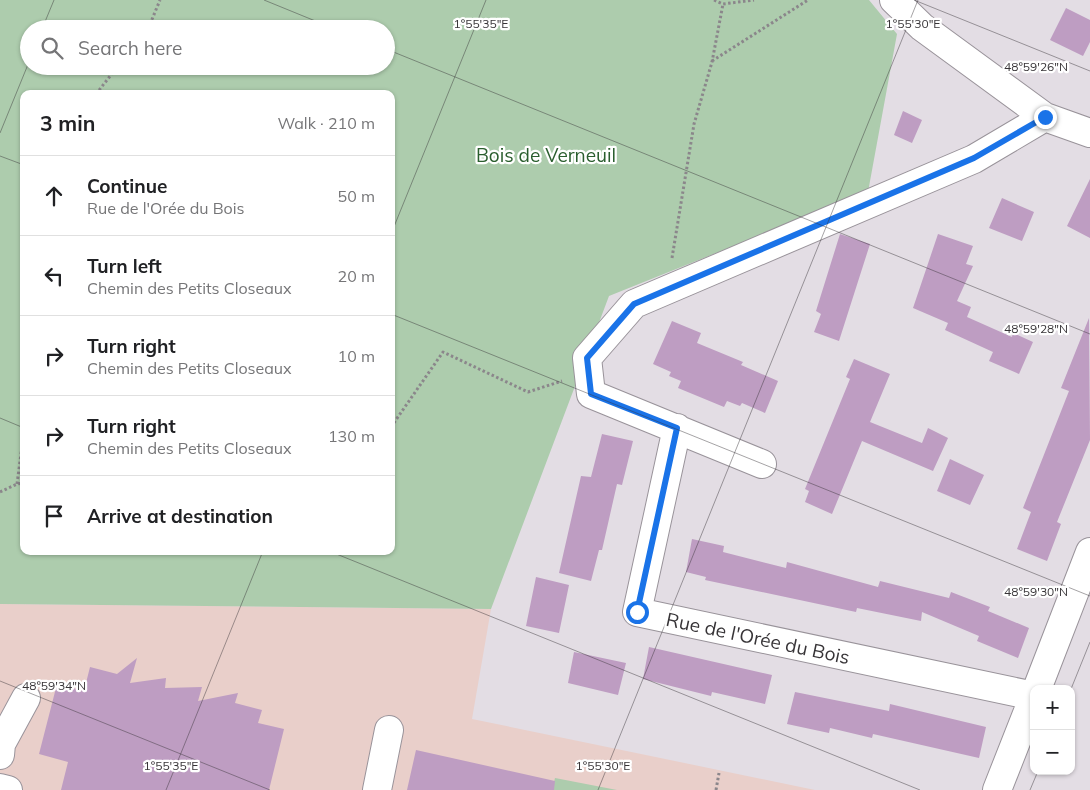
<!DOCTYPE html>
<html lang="en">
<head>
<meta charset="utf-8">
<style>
  :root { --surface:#fff; --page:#f6f6f6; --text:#202124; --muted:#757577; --line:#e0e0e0 }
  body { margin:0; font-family:Mulish,sans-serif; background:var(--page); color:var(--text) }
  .controls { position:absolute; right:15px; bottom:15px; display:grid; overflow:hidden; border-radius:10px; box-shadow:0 1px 4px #0004 }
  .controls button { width:45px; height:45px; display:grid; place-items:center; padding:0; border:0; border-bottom:1px solid var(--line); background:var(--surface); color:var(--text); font:25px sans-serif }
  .stop { position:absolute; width:15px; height:15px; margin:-11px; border:4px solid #1a73e8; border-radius:50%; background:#fff }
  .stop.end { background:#1a73e8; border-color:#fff; box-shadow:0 1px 5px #0008 }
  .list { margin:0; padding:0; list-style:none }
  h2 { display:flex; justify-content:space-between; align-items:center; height:65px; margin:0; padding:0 20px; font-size:21px }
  h2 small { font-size:16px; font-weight:400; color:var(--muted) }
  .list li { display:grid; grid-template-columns:32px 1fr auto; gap:15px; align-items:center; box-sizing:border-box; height:80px; padding:0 20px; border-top:1px solid var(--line) }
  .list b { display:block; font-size:19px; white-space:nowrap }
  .list p { margin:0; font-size:16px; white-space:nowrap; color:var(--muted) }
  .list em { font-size:16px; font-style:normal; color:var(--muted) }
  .icon { flex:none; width:28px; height:28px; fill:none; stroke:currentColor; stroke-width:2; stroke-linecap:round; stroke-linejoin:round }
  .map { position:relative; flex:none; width:1090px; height:790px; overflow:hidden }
  .search { position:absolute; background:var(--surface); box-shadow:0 1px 4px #0004; left:20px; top:20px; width:375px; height:55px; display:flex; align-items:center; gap:12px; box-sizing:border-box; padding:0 18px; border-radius:28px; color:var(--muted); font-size:19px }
  .panel { position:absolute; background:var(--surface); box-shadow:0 1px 4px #0004; left:20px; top:90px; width:375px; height:465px; border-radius:10px }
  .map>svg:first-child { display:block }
  .industrial { fill:#e9cfca }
  .green { fill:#adccad; fill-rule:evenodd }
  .building { fill:#be9dc2 }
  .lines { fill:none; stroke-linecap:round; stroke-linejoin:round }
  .minor-casing { stroke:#99939a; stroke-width:30 }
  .path { stroke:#8b868b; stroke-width:3; stroke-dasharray:2.5 2.5; stroke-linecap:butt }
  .minor { stroke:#fff; stroke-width:28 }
  .route { stroke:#1a73e8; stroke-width:6 }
  .ticks { fill:none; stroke:#373437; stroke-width:1; stroke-opacity:0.45 }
  .labels { text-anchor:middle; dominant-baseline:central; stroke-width:4.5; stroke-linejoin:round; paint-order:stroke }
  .park-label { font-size:19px; fill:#2a5e2e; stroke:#fff }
  .street-label { font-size:19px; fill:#373437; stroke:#fff }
  .ticks-label { font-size:12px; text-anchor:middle; fill:#373437; stroke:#fff; stroke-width:4.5; stroke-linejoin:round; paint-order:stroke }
</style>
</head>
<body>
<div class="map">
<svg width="1090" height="790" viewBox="0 0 1090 790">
  <rect width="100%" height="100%" fill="#e3dde4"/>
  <path class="industrial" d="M0,604L491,609L472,719L815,790H0Z"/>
  <path class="green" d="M0,0H869L897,34L868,192L609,296L491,609L0,604ZM29,29H386V66H29ZM24,94H391V551H24Z
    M555,778L617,790H552Z"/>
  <path class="building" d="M1066,8L1090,20V42L1083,56L1050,40Z
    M903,111L922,120L912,143L894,135Z
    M1090,179V238L1067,226Z
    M1002,198L1034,212L1022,241L989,228Z
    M840,234L870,244L839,341L814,332L821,314L816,311Z
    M938,234L973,246L966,264L973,266L957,301L971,307L967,317L1012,337L1013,333L1033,342L1019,374L989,361L993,352L945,330L948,323L913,308Z
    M1089,318L1090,440L1057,522L1061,524L1047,561L1017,549L1031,512L1023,508L1069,391L1061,388Z
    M672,321L701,333L697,343L743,362L741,365L778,381L765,413L742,403L740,406L727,401L724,407L678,388L681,381L669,376L671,372L653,364Z
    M854,359L890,374L870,422L922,443L928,428L948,438L933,471L862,441L832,514L805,502L809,491L805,489L850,379L846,377Z
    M602,434L633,441L622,485L617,484L602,550H599L591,581L559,573L581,476L591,477Z
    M950,459L984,475L970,505L937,491Z
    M692,539L724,546L723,552L786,568L787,562L878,587L880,581L949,598L951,592L990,607L988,611L1029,628L1018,658L977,641L979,636L922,612L921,621L857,608L856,612L705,580L706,577L686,572Z
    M536,577L569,585L559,633L526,626Z
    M649,647L772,675L765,704L712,692L711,696L643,679Z
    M574,652L626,663L618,695L568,683Z
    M137,658L130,683L166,678L165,688L202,687L198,701L238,693L235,703L262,710L258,723L284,729L269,790H61L68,762L39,754L57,684L84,691L90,667L117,674Z
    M795,692L889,711L890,704L986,727L979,758L873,734L872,738L830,728L829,733L787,724Z
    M416,750L555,781L554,790H407Z"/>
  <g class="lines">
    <defs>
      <path id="minor" d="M894,0L922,27L1045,117L1090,133
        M677,428L637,612L1034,696
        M762,464L591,394L587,358L634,304L974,159L1045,117
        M1037,689L1090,552
        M0,755L1,744L26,698
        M0,788L8,790
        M377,790L389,730
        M997,790L1034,696"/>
    </defs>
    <use href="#minor" class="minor-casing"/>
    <path class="path" d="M714,0L723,4L754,0
      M148,29L160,0
      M712,61L808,0
      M96,94L118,66
      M672,258L694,124L712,62L723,4
      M391,427L443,352L528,392L562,381
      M17,484L24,431
      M0,492L17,484L24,483
      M716,790L719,773"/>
    <use href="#minor" class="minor"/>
  </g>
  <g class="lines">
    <path class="route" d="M637,612L677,428L591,394L587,358L634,304L974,158L1045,117"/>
  </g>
  <path class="ticks" d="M264,0L335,29M914,0L1090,71M42,29L54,0M386,49L1090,334M0,133L29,62M0,156L24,165M391,234L486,0M391,314L1090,596M0,418L24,428M329,551L920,790M0,681L270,790M1071,689L1090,642M166,790L263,551M598,790L918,0M1030,790L1038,771"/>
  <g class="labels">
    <g class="park-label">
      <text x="546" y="155">Bois de Verneuil</text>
    </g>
    <g class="street-label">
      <text transform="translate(758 638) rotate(12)">Rue de l'Orée du Bois</text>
    </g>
  </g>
  <g class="ticks-label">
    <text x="481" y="28">1°55'35"E</text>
    <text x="913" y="28">1°55'30"E</text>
    <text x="1036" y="71">48°59'26"N</text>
    <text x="1036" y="333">48°59'28"N</text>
    <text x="1036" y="596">48°59'30"N</text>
    <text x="54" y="690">48°59'34"N</text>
    <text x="171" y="770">1°55'35"E</text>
    <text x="603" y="770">1°55'30"E</text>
  </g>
</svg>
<div class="controls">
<button>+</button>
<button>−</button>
</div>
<div class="stop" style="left:637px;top:612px"></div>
<div class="stop end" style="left:1045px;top:117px"></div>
<div class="search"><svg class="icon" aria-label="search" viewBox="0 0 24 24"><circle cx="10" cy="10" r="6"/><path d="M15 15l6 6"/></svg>Search here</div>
<section class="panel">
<h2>3 min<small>Walk · 210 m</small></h2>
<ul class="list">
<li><svg class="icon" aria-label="ahead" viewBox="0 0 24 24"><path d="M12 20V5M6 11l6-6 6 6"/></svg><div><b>Continue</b><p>Rue de l'Orée du Bois</p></div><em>50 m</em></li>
<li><svg class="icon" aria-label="left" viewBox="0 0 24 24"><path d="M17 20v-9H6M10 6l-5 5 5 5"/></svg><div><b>Turn left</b><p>Chemin des Petits Closeaux</p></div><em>20 m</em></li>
<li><svg class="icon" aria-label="right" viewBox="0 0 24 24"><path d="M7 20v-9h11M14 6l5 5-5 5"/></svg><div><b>Turn right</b><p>Chemin des Petits Closeaux</p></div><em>10 m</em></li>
<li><svg class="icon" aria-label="right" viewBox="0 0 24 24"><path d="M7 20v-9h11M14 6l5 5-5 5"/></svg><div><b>Turn right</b><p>Chemin des Petits Closeaux</p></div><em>130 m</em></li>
<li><svg class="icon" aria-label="arrive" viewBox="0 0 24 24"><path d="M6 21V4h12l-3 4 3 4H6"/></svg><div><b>Arrive at destination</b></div></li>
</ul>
</section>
</div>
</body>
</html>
